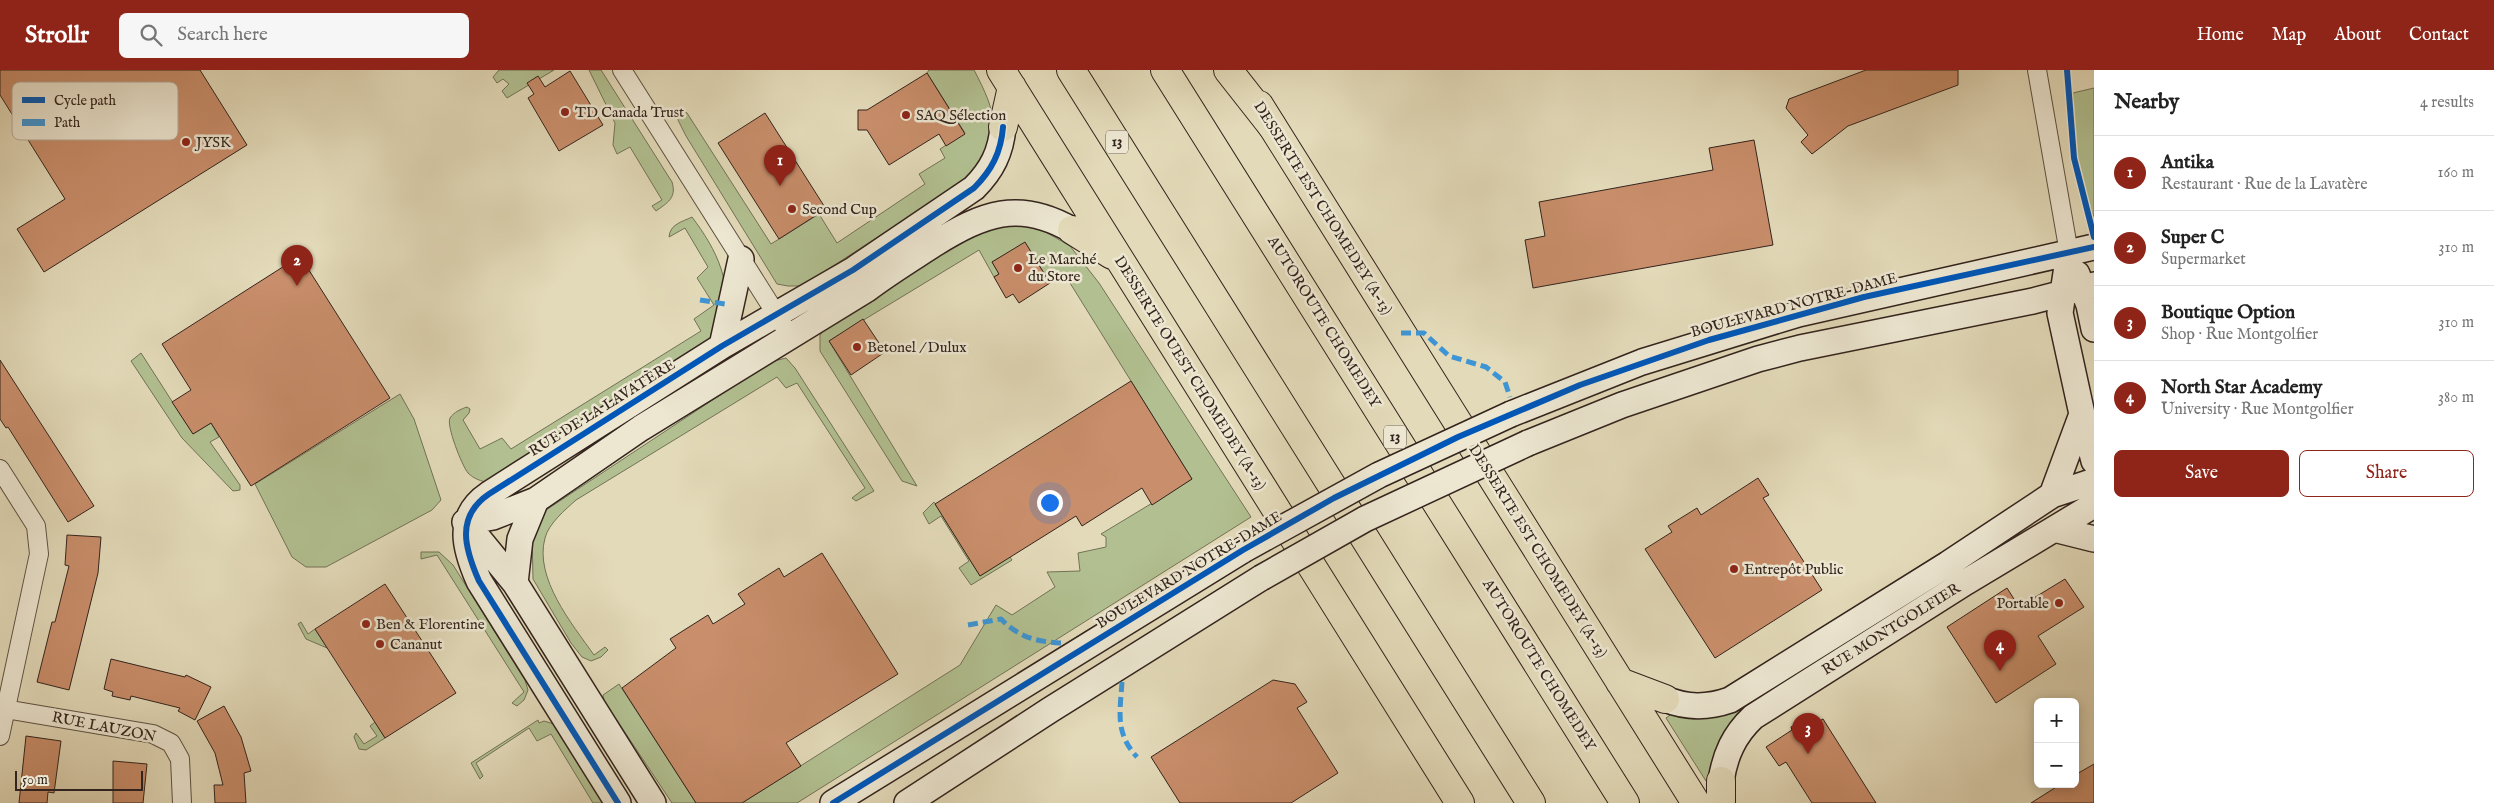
<!DOCTYPE html>
<html lang="en">
<head>
<meta charset="utf-8">
<style>
  :root { --surface:#fff; --page:#f6f6f6; --text:#222; --muted:#767676; --line:#e0e0e0; --accent:#8f2418 }
  body { margin:0; font-family:"IM FELL English",serif; background:var(--page); color:var(--text) }
  .controls { position:absolute; right:15px; bottom:15px; display:grid; overflow:hidden; border-radius:8px; box-shadow:0 2px 12px #0003 }
  .controls button { width:45px; height:45px; display:grid; place-items:center; padding:0; border:0; border-bottom:1px solid var(--line); background:var(--surface); color:var(--text); font:25px sans-serif }
  .scale { position:absolute; left:15px; bottom:12px; width:128px; box-sizing:border-box; padding-left:5px; border:2px solid #33241d; border-top:0; font-size:14px; line-height:18px; white-space:nowrap; color:#33241d; -webkit-text-stroke:4px #ede7d2; paint-order:stroke }
  .you { position:absolute; left:1049px; top:432px; width:18px; height:18px; margin:-12px; border:4px solid #fff; border-radius:50%; background:#1a73e8; box-shadow:0 0 0 8px #1a73e833 }
  .badge { display:grid; place-items:center; width:32px; height:32px; border-radius:50%; background:var(--accent); color:#fff; font-size:16px; font-weight:700 }
  .pin { position:absolute; translate:-50% -41px; filter:drop-shadow(0 1px 2px #0008) }
  .pin::after { content:''; position:absolute; top:26px; width:18px; height:15px; background:inherit; clip-path:polygon(0 0,100% 0,50% 100%) }
  .list { margin:0; padding:0; list-style:none }
  h2 { display:flex; justify-content:space-between; align-items:center; height:65px; margin:0; padding:0 20px; font-size:21px }
  h2 small { font-size:16px; font-weight:400; color:var(--muted) }
  .list li { display:grid; grid-template-columns:32px 1fr auto; gap:15px; align-items:center; box-sizing:border-box; height:75px; padding:0 20px; border-top:1px solid var(--line) }
  .list b { display:block; font-size:19px; white-space:nowrap }
  .list p { margin:0; font-size:16px; white-space:nowrap; color:var(--muted) }
  .list em { font-size:16px; font-style:normal; color:var(--muted) }
  .actions { display:flex; gap:10px; padding:15px 20px }
  .actions a { flex:1; padding:11px 0; border:1px solid var(--accent); border-radius:8px; text-align:center; font-size:18px; color:var(--accent) }
  .actions .main { background:var(--accent); color:#fff }
  .icon { flex:none; width:28px; height:28px; fill:none; stroke:currentColor; stroke-width:2; stroke-linecap:round; stroke-linejoin:round }
  .map { position:relative; flex:none; width:2094px; height:733px; overflow:hidden }
  header { display:flex; align-items:center; gap:30px; box-sizing:border-box; height:70px; padding:0 25px; background:var(--accent); color:#fff }
  header strong { font-size:24px }
  nav { display:flex; gap:28px; margin-inline-start:auto; font-size:18px }
  .search { width:350px; height:45px; background:var(--page); display:flex; align-items:center; gap:12px; box-sizing:border-box; padding:0 18px; border-radius:8px; color:var(--muted); font-size:19px }
  main { display:flex }
  aside { flex:1; background:var(--surface) }
  .map>svg:first-child { display:block }
  .green { fill:#b2c091; stroke:#727257 }
  .building { fill:#c98e6b; stroke:#33241d }
  .lines { fill:none; stroke-linecap:round; stroke-linejoin:round }
  .street-casing { stroke:#5f5244; stroke-width:20 }
  .secondary-casing { stroke:#33241d; stroke-width:28 }
  .primary-casing { stroke:#33241d; stroke-width:30 }
  .highway-casing { stroke:#33241d; stroke-width:30 }
  .street { stroke:#ede7d2; stroke-width:18 }
  .secondary { stroke:#ede7d2; stroke-width:25 }
  .primary { stroke:#e3dab9; stroke-width:28 }
  .highway { stroke:#e3dab9; stroke-width:28 }
  .secondary-bridge-casing { stroke:#33241d; stroke-width:28; stroke-linecap:butt }
  .secondary-bridge { stroke:#ede7d2; stroke-width:25 }
  .quiet { stroke:#3d95d5; stroke-width:5; stroke-dasharray:10 5; stroke-linecap:butt }
  .cycleway-casing { stroke:#ede7d2; stroke-width:9 }
  .cycleway { stroke:#0057b8; stroke-width:6 }
  .poi-dot { fill:#8f2418; stroke:#ede7d2; stroke-width:2 }
  .labels { text-anchor:middle; dominant-baseline:central; stroke-width:5; stroke-linejoin:round; paint-order:stroke }
  .shield { fill:#ede7d2; stroke:#6b5e53; stroke-width:1 }
  .shield-label { font-size:14px; font-weight:bold; fill:#33241d }
  .poi-label { font-size:15px; fill:#33241d; stroke:#ede7d2; text-anchor:start }
  .street-label { font-size:15px; fill:#33241d; stroke:#ede7d2 }
  .key { fill:#ede7d2; stroke:#b5ac9c; stroke-width:1 }
  .key-label { font-size:14px; fill:#33241d }
</style>
</head>
<body>
<header>
<strong>Strollr</strong>
<div class="search"><svg class="icon" aria-label="search" viewBox="0 0 24 24"><circle cx="10" cy="10" r="6"/><path d="M15 15l6 6"/></svg>Search here</div>
<nav><a>Home</a><a>Map</a><a>About</a><a>Contact</a></nav>
</header>
<main>
<div class="map">
<svg width="2094" height="733" viewBox="0 0 2094 733">
  <rect width="100%" height="100%" fill="#e3dab9"/>
  <filter id="stains"><feTurbulence type="fractalNoise" baseFrequency=".004" numOctaves="4"/><feColorMatrix values="0 0 0 0 .2 0 0 0 0 .09 0 0 0 0 .02 0 0 0 .5 -.17"/></filter>
  <radialGradient id="worn" r=".72"><stop offset=".6" stop-color="#630" stop-opacity="0"/><stop offset="1" stop-color="#630" stop-opacity=".3"/></radialGradient>
  <path class="green" d="M499,0H554L507,28L502,21L509,14L503,9L497,13L493,7Z
    M589,0H601L672,112C677,128 667,133 656,141L652,136L662,130L630,77L617,84L613,75L615,53Z
    M929,0H974C997,44 1002,62 974,105L802,216H788L777,214L686,66L676,46L681,38L687,43L771,174L819,144L837,173L925,114L919,104L945,88L940,79L965,63L927,3Z
    M2094,18V147C2078,109 2072,64 2073,23Z
    M692,147C716,179 737,217 718,257C713,267 702,276 695,284L489,413C481,411 474,409 468,403C462,396 446,355 450,348C454,342 461,339 467,337L470,339L469,343L463,350L480,379L502,368L511,379L701,261L694,249L714,235L697,208L708,197L685,158L669,167C670,154 682,152 692,147Z
    M994,152L1030,153L1070,176L1099,213L1251,447L797,733H742L960,595L996,535L1012,545L1055,517L1047,502L1080,501L1078,483L1106,477V467L1101,464L1192,409L1065,205L1050,213L1025,173L992,192L999,204L994,207L979,180L829,271L917,416L902,411L820,281V265L829,253L948,178Z
    M141,283L193,364L211,353L219,367L210,372L240,415V420L233,421L182,368L131,291Z
    M786,288L795,298L874,421L856,431L852,428L865,418L797,313L786,318L777,307L576,430C565,440 549,453 545,468C534,508 572,554 594,585L605,577L608,580L601,587L591,591L582,587L571,573L533,509L532,464L540,444L770,292Z
    M400,324L414,349L441,430L432,440L326,497H306L292,487L255,414Z
    M934,432L980,506L1010,487L1012,490L971,515L959,498L969,491L941,446L929,454L923,443Z
    M421,482H439L453,495L525,610L528,620L524,630L517,636L512,633L524,622L437,485L421,489Z
    M301,552L308,564L315,559L327,578L306,569L298,554Z
    M1789,606L1773,621L1711,709L1706,711L1666,648L1670,645L1693,649L1715,647Z
    M619,614L696,733H672L604,631L603,625Z
    M538,650L539,653L544,651L554,654L603,733H593L551,664L537,671L529,658L476,693L483,706L480,709L471,693Z
    M375,652L385,668L366,680L359,679L354,667L356,663L364,674L377,666L370,656Z"/>
  <path class="building" d="M0,0H200L247,75L44,202L17,159L65,129L0,25Z
    M1866,0H1958V15L1848,56L1812,84L1801,72L1808,65L1786,38L1789,29Z
    M570,1L603,55L559,81L528,28L534,24L527,13L538,6L545,17Z
    M927,3L965,64L946,76L939,64L889,95L867,60H858V40H867Z
    M765,43L826,139L779,169L718,73Z
    M1754,70L1773,175L1533,218L1525,170L1545,166L1539,132L1713,100L1709,78Z
    M1025,172L1050,213L1019,233L1013,224L1006,228L994,207L999,204L992,192Z
    M300,186L390,328L251,416L211,353L193,364L172,332L191,320L162,274Z
    M863,249L885,282L851,305L829,271Z
    M0,290L94,436L68,452L8,357L6,358L0,349Z
    M1131,311L1192,409L1152,435L1142,418L1082,456L1076,446L980,506L935,434Z
    M1758,408L1769,425L1763,428L1822,520L1715,588L1645,479L1672,462L1668,456L1697,438L1701,445Z
    M67,465L101,467L98,503L69,620L37,612L52,552H55L69,496L65,495Z
    M822,483L898,604L786,673L801,696L742,733H696L622,618L676,578L670,569L708,545L713,554L745,534L738,524L779,498L784,507Z
    M2065,509L2084,537L2038,566L2056,594L1996,633L1947,557L2007,518L2019,537Z
    M385,514L456,623L385,668L315,559Z
    M111,589L185,607L186,605L211,617L195,650L178,641L180,638L131,626L130,630L112,626L113,622L104,619Z
    M1273,610L1295,614L1307,632L1297,638L1338,703L1291,733H1180L1151,687Z
    M224,636L241,667L251,701L244,703L246,733H215L214,715H223L215,683L197,651Z
    M1806,648L1811,656L1823,649L1876,733H1812L1786,692L1779,696L1766,677L1792,660L1791,657Z
    M26,666L61,671L54,723L48,722L47,733H19Z
    M113,691L147,694L143,733H113Z
    M2094,694V733H2031L2061,714H2075V705Z"/>
  <g class="lines">
    <defs>
      <path id="street" d="M622,0L790,266
        M2037,0L2069,183
        M0,399L36,456L39,484L0,666
        M5,639L153,664L171,673L180,689L182,733"/>
      <path id="secondary" d="M2069,183L2060,243L2082,344L2094,391
        M2077,204L2089,235L2094,259
        M722,276L741,189
        M1511,344L1642,292L1798,244L2094,177
        M1528,373L1622,335L1758,289L1800,278L2033,231L2094,215
        M2052,425L2082,344
        M465,452L493,447L536,430L641,358L867,219C888,203 911,189 934,174C983,144 1018,129 1072,160
        M465,452L515,513L653,733
        M2054,459L2094,469
        M515,513L520,469L536,430
        M1665,629C1687,638 1707,638 1730,630L1948,494L2052,425L2094,411
        M1721,711C1725,685 1734,665 1753,647L1966,512L2094,435
        M618,733L479,511C465,479 455,447 489,424L722,276L853,200L974,118C992,100 1001,82 1003,57
        M833,733L1243,480
        M907,733L1050,640L1261,508"/>
      <path id="primary" d="M1001,0L1460,733
        M1259,35L1696,733
        M1003,57L1012,17
        M1072,160L1112,185
        M1620,612L1665,629
        M1721,733V711"/>
      <path id="highway" d="M1071,0L1531,733
        M1165,0L1625,733
        M1228,0L1272,56"/>
    </defs>
    <use href="#street" class="street-casing"/>
    <use href="#secondary" class="secondary-casing"/>
    <use href="#primary" class="primary-casing"/>
    <use href="#highway" class="highway-casing"/>
    <use href="#street" class="street"/>
    <use href="#secondary" class="secondary"/>
    <use href="#primary" class="primary"/>
    <use href="#highway" class="highway"/>
    <defs>
      <path id="secondary-bridge" d="M1243,480L1379,405L1511,344
        M1261,508L1365,449L1528,373"/>
    </defs>
    <use href="#secondary-bridge" class="secondary-bridge-casing"/>
    <use href="#secondary-bridge" class="secondary-bridge"/>
    <path class="quiet" d="M700,230L725,234
      M1401,263H1424L1449,286L1486,297L1505,312L1510,327
      M968,555L1001,549C1020,568 1037,572 1063,573
      M1122,612C1120,643 1115,663 1137,687"/>
    <defs>
      <path id="cycleway" d="M2067,0L2074,88L2094,167
        M618,733L479,511C465,479 455,447 489,424L722,276L853,200L974,118C992,100 1001,82 1003,57
        M833,733L1243,480L1334,428L1458,367L1580,315L1709,270L1864,227L2094,177"/>
    </defs>
    <use href="#cycleway" class="cycleway-casing"/>
    <use href="#cycleway" class="cycleway"/>
  </g>
  <g class="poi-dot">
    <circle cx="565" cy="42" r="5"/>
    <circle cx="906" cy="45" r="5"/>
    <circle cx="186" cy="72" r="5"/>
    <circle cx="792" cy="139" r="5"/>
    <circle cx="1018" cy="198" r="5"/>
    <circle cx="857" cy="277" r="5"/>
    <circle cx="1734" cy="499" r="5"/>
    <circle cx="2059" cy="533" r="5"/>
    <circle cx="366" cy="554" r="5"/>
    <circle cx="380" cy="574" r="5"/>
  </g>
  <g class="labels">
    <g class="shield">
      <rect x="1106" y="60.5" width="22" height="23" rx="4"/>
      <rect x="1384" y="355.5" width="22" height="23" rx="4"/>
    </g>
    <g class="shield-label">
      <text x="1117" y="72">13</text>
      <text x="1395" y="367">13</text>
    </g>
    <g class="poi-label">
      <text x="575" y="42">TD Canada Trust</text>
      <text x="916" y="45">SAQ Sélection</text>
      <text x="196" y="72">JYSK</text>
      <text x="802" y="139">Second Cup</text>
      <text x="1028" y="189">Le Marché<tspan x="1028" dy="17">du Store</tspan></text>
      <text x="867" y="277">Betonel / Dulux</text>
      <text x="1744" y="499">Entrepôt Public</text>
      <text x="2049" y="533" text-anchor="end">Portable</text>
      <text x="376" y="554">Ben &amp; Florentine</text>
      <text x="390" y="574">Cananut</text>
    </g>
    <g class="street-label">
      <text transform="translate(1323 138) rotate(58)">DESSERTE EST CHOMEDEY (A-13)</text>
      <text transform="translate(1794 235) rotate(-15)">BOULEVARD NOTRE-DAME</text>
      <text transform="translate(1324 252) rotate(58)">AUTOROUTE CHOMEDEY</text>
      <text transform="translate(1190 303) rotate(58)">DESSERTE OUEST CHOMEDEY (A-13)</text>
      <text transform="translate(602 338) rotate(-32)">RUE DE LA LAVATÈRE</text>
      <text transform="translate(1538 481) rotate(58)">DESSERTE EST CHOMEDEY (A-13)</text>
      <text transform="translate(1189 500) rotate(-31)">BOULEVARD NOTRE-DAME</text>
      <text transform="translate(1891 559) rotate(-32)">RUE MONTGOLFIER</text>
      <text transform="translate(1539 595) rotate(58)">AUTOROUTE CHOMEDEY</text>
      <text transform="translate(104 657) rotate(11)">RUE LAUZON</text>
    </g>
  </g>
  <rect x="12" y="12" width="166" height="58" rx="8" class="key"/>
  <rect x="22" y="27" width="23" height="6" fill="#0057b8"/>
  <rect x="22" y="49" width="23" height="7" fill="#3d95d5"/>
  <g class="key-label">
    <text x="54" y="35">Cycle path</text>
    <text x="54" y="57">Path</text>
  </g>
  <rect width="100%" height="100%" filter="url(#stains)"/>
  <rect width="100%" height="100%" fill="url(#worn)"/>
</svg>
<div class="controls">
<button>+</button>
<button>−</button>
</div>
<div class="scale">50 m</div>
<div class="you"></div>
<div class="pin badge" style="left:780px;top:116px">1</div>
<div class="pin badge" style="left:297px;top:216px">2</div>
<div class="pin badge" style="left:1808px;top:684px">3</div>
<div class="pin badge" style="left:2000px;top:601px">4</div>
</div>
<aside>
<h2>Nearby<small>4 results</small></h2>
<ul class="list">
<li><span class="badge">1</span><div><b>Antika</b><p>Restaurant · Rue de la Lavatère</p></div><em>160 m</em></li>
<li><span class="badge">2</span><div><b>Super C</b><p>Supermarket</p></div><em>310 m</em></li>
<li><span class="badge">3</span><div><b>Boutique Option</b><p>Shop · Rue Montgolfier</p></div><em>310 m</em></li>
<li><span class="badge">4</span><div><b>North Star Academy</b><p>University · Rue Montgolfier</p></div><em>380 m</em></li>
</ul>
<div class="actions"><a class="main">Save</a><a>Share</a></div>
</aside>
</main>
</body>
</html>
